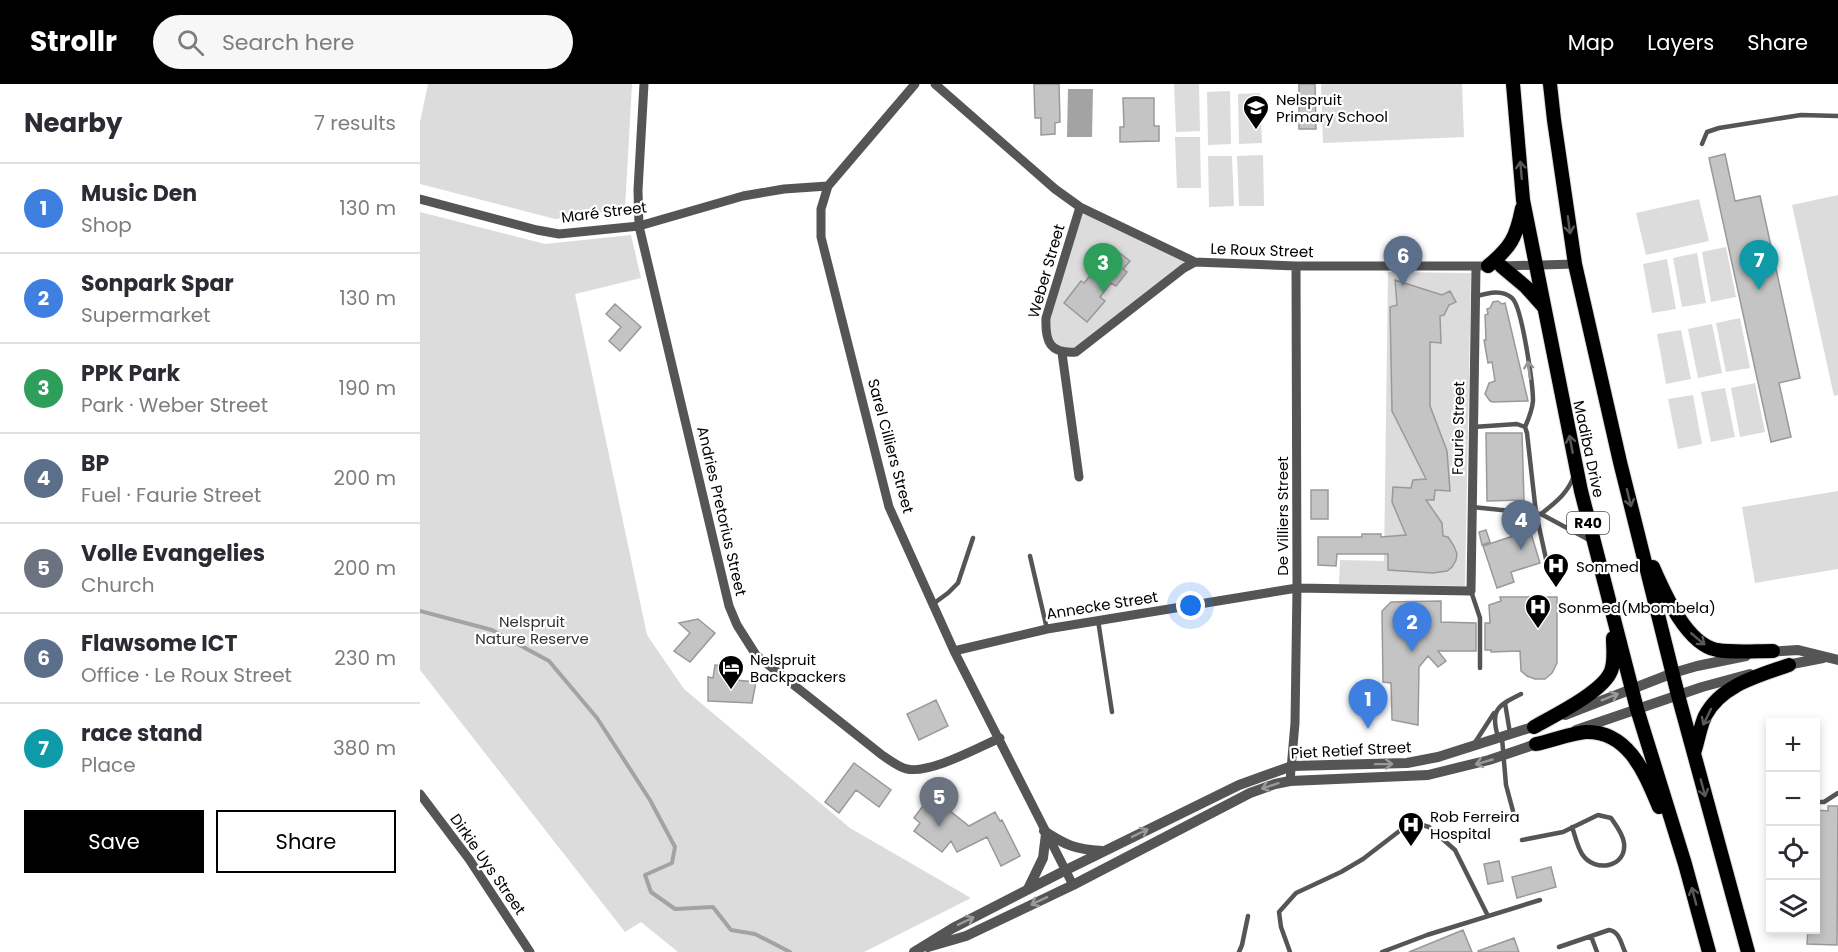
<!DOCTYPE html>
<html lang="en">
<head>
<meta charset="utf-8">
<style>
  :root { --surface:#fff; --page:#f7f7f7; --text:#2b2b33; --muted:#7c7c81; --line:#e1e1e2; --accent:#000 }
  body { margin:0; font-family:Poppins,sans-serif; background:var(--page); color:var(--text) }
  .controls { position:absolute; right:18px; bottom:18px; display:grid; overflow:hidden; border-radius:0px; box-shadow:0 3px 9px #0003 }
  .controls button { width:54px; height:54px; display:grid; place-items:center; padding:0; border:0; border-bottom:2px solid var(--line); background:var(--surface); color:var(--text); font:30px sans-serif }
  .you { position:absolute; left:771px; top:522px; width:21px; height:21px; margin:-15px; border:4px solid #fff; border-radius:50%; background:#1a73e8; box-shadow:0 0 0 9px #1a73e833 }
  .badge { display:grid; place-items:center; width:39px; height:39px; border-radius:50%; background:var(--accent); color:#fff; font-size:20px; font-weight:700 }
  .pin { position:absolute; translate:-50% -50px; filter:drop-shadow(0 2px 3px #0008) }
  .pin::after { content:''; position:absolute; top:32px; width:21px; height:18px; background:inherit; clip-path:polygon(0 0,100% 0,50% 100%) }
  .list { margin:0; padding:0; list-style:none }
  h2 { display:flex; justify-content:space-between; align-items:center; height:78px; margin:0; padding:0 24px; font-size:26px }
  h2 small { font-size:20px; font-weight:400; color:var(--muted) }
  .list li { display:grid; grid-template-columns:39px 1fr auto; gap:18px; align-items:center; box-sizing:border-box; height:90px; padding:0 24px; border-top:2px solid var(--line) }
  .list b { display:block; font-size:22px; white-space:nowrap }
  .list p { margin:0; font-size:20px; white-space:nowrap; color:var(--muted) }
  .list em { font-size:20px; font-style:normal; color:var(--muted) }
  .actions { display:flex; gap:12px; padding:18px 24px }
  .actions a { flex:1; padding:14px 0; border:2px solid var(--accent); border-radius:0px; text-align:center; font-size:21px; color:var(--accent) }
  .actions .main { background:var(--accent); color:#fff }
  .icon { flex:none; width:33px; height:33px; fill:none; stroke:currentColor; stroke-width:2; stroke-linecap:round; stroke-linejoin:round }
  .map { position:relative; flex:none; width:1418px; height:868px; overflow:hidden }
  header { display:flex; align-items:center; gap:36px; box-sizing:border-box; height:84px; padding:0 30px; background:var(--accent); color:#fff }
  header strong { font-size:28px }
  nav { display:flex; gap:33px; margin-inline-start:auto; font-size:21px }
  .search { width:420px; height:54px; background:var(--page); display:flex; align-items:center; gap:15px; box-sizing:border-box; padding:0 21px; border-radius:33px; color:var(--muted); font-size:22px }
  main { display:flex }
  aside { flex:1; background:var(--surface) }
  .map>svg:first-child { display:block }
  .green { fill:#dcdcdc }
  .water { fill:#a3a3a3 }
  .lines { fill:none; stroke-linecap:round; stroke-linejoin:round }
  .stream { stroke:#a3a3a3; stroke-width:4 }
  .building { fill:#c4c4c4; stroke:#999; stroke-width:1.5 }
  .primary-casing { stroke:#dbdbdb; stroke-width:16 }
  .service { stroke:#555; stroke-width:4.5 }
  .minor { stroke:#555; stroke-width:9 }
  .tertiary { stroke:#555; stroke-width:10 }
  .primary { stroke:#000; stroke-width:14 }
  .oneway { stroke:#595959 }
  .oneway2 { stroke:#999 }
  .labels { text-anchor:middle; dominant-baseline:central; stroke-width:4.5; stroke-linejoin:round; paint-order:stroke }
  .shield { fill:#fff; stroke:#4c4c4c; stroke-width:1.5 }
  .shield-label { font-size:14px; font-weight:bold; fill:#000 }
  .poi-label { font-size:15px; fill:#000; stroke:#fff; text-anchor:start }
  .street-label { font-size:15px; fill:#000; stroke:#fff }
  .park-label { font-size:15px; fill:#333; stroke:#fff }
</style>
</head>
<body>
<header>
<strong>Strollr</strong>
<div class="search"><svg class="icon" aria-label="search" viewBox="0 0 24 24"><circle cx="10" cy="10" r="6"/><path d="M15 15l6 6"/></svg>Search here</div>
<nav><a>Map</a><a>Layers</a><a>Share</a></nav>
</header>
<main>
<aside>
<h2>Nearby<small>7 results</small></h2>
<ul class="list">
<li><span class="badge" style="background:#3f7fe0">1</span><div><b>Music Den</b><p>Shop</p></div><em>130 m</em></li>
<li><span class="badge" style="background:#3f7fe0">2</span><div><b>Sonpark Spar</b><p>Supermarket</p></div><em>130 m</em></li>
<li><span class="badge" style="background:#2e9e5b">3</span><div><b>PPK Park</b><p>Park · Weber Street</p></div><em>190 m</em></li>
<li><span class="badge" style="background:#5c6f8a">4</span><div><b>BP</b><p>Fuel · Faurie Street</p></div><em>200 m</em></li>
<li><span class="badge" style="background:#6b7280">5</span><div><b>Volle Evangelies</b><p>Church</p></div><em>200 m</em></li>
<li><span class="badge" style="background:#5c6f8a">6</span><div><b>Flawsome ICT</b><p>Office · Le Roux Street</p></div><em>230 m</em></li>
<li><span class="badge" style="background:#0f9aa8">7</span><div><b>race stand</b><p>Place</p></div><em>380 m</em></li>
</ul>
<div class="actions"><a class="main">Save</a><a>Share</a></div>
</aside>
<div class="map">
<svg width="1418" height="868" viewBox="0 0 1418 868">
  <rect width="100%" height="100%" fill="#fff"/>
  <path class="green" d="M8,0H212L205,125L135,135L0,100V38Z
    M754,0H779L780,47L756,48Z
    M901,0H1042L1044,53L903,59Z
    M810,7L811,60L788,61L787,8Z
    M840,9L842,59L819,60L818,10Z
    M755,53H780L781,104H757Z
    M843,71L844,122H819L817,72Z
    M788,72H812L814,122L789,123Z
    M1418,111V311L1414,312L1372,121Z
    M1279,115L1289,157L1226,171L1216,129Z
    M660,123L775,178L656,268L632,261L626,234Z
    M0,128L125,160L211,151L221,194L155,210L227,551L264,605L430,744L551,814L444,868H258L221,838L205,848L0,586Z
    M1306,163L1316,213L1291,218L1282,168Z
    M1277,169L1286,219L1262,223L1253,174Z
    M1247,175L1256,225L1232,229L1223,180Z
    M968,188L1051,189L1045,502L919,500L920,476L964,477Z
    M1320,234L1330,284L1306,288L1296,239Z
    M1292,240L1302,289L1278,294L1268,245Z
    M1261,246L1271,295L1246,300L1237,250Z
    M1335,299L1345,348L1320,353L1311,304Z
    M1305,304L1315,353L1291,358L1281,308Z
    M1273,311L1282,360L1258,365L1248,315Z
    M1418,407V485L1335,499L1322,423Z"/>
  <path class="water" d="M648,5H673L672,53H647Z"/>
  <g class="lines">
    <path class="stream" d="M0,527L72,546L129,577L177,634L230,716L255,763L252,779L225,791L231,808L255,825L293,823L311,846L335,850L370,868"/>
  </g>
  <path class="building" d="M614,0H639L640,38L635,39V50L621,51V34H615Z
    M879,0H895L896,45H879Z
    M703,14H734V42H739V57L700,58V43H704Z
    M1305,70L1315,117L1340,112L1380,294L1359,299L1371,353L1351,358L1289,74Z
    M693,164L710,177L703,185L707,188L696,202L691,199L680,213L685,217L667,238L644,219L661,197L664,199Z
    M975,196L1022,211L1030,207L1036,218L1029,221L1024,231L1020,232L1021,259L1010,258V322L1027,367L1030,407L1015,406L1014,416H1006L1022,439L1023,452L1028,453L1034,462L1037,470L1036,476L1032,483L1027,487L1013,489L968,486V470H917L916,482L898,481V453H942V450H961V453L986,451L972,418L973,403L991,404L993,396L1006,395L972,327L970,223L977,221Z
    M1078,217L1082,220L1085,219L1108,317L1073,318L1070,317L1065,310L1069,299L1075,297L1072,278L1068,279L1064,256H1066L1065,231L1068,230L1067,225L1070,224L1073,218Z
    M195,220L221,243L200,267L189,257L201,243L186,230Z
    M1066,349H1102L1104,416L1067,417Z
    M891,406H908V435H891Z
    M1097,432L1106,433L1120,479L1091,488L1094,498L1077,504L1063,462L1096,451L1091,434Z
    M1066,446L1070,458L1062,461L1059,448Z
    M1080,513H1137V579L1132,589L1125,595H1115L1107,592L1101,587L1100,567L1071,568V566H1065V539H1070L1069,521L1081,517Z
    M1021,517V538L1056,539V567H1018L1026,577L1018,583L1008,572L999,583L998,641L972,636L971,599L963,598L962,527L971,518Z
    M278,535L295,549L270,578L254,567L270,549L259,539Z
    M295,581L319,584L315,596L336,598L332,619L288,617V593L293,594Z
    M516,616L528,642L499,656L487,630Z
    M434,679L471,706L459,723L436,706L419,729L405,718Z
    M505,719L515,726L520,719L549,742L575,728L580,737L582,736L600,772L581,782L567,753L537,768L531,757L522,768L494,747L500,739L494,734Z
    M1408,722H1418L1417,861L1387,860L1388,846H1395L1397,726L1408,727Z
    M1079,777L1083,797L1068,800L1064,780Z
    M1131,783L1136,803L1097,814L1092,793Z
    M1043,846L1052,868H989Z
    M1094,854L1099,868H1058V867Z"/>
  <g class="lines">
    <defs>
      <path id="primary" d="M1093,0L1103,116L1161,407L1217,625L1265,780L1289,868
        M1130,0L1134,36L1155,180L1200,378L1258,611L1328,868
        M1068,182C1091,163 1096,154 1102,124
        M1081,182L1106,203L1123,222
        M1233,483C1244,508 1266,560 1297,566C1315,569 1335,567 1353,567
        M1114,643C1133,632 1183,608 1191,587C1195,577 1193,565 1193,554
        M1116,660C1131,657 1151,649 1166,648C1209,647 1225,690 1239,723
        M1274,669C1278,657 1280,643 1285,632C1301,601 1338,592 1369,581"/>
    </defs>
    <use href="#primary" class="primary-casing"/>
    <path class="service" d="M1282,60L1287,48L1299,44L1381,31L1418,32
      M1057,212C1068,209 1082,205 1092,214C1102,222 1113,301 1113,317C1112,327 1109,334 1105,343
      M1053,343L1097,340L1105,343L1107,349L1116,429L1128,484
      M1052,423L1121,430L1171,457
      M1121,430C1136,418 1147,410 1154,392
      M610,472L627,545
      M1051,507L1060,534V584
      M513,520L528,509L538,499L553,454
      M678,536L692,628
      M1085,619L1090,649
      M1078,653C1070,626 1077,622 1101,610
      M1082,654L1086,701L1093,727
      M1054,660L1074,629
      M1396,718H1404L1418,709
      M1102,756L1143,748L1178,731L1191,734C1196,741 1203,750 1204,759C1207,784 1174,789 1162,770C1157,762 1155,751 1152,743
      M1171,852L1177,868
      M1139,863L1189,846C1199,847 1201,859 1205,868
      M819,868L822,861L828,832
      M870,868L861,843L859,828L876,809L921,788L943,775L982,745L995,739L1009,743L1035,766L1068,832
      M962,868L1007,851L1120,816"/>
    <path class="minor" d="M224,0L218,106L219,142L309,522L317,541L336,571L462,671C470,676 478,683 487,685C510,690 557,664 580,654
      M495,0L408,102L401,125V153L469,423L534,567L653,801
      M515,0L635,105L660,123L775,178L876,182H1061
      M0,115L117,146L139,150L219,142L323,112L364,105L408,102
      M660,123L626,234C625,258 630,270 656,268L764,184L775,178
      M1081,182L1155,180
      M642,269L659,393
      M534,567L627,545L877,504L1051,507L1056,182
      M870,697L875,639L877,504L876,182
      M0,710L49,775L110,868"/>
    <path class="tertiary" d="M1347,568L1378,566L1418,576
      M1362,582L1403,574
      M1145,631L1253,589L1277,582L1326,572
      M1156,646L1282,603L1330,590
      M624,747C647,762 655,765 682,767
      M608,805L623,774L626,750
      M508,863L546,852L653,801L830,709L855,700L870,697L1008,691L1069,676L1122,658
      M494,868L533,844L644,787L819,701L872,682L987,679L1018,673L1119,641"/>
    <use href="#primary" class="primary"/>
  </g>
  <defs><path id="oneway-shaft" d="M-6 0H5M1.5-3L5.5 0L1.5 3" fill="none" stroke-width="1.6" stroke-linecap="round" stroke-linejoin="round" transform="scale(1.5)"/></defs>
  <g class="oneway">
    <use href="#oneway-shaft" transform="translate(1101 86) rotate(-95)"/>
    <use href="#oneway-shaft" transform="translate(1149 141) rotate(82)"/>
    <use href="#oneway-shaft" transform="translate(1151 360) rotate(-101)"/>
    <use href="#oneway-shaft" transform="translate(1209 414) rotate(76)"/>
    <use href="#oneway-shaft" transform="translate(1278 555) rotate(40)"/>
    <use href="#oneway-shaft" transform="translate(1287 633) rotate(116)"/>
    <use href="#oneway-shaft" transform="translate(1283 704) rotate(75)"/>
    <use href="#oneway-shaft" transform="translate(1274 812) rotate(-105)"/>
  </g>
  <g class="oneway2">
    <use href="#oneway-shaft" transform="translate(1109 286) rotate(-97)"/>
    <use href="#oneway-shaft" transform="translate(1190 613) rotate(-22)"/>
    <use href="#oneway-shaft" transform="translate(1064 678) rotate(164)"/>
    <use href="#oneway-shaft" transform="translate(964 680) rotate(-1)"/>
    <use href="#oneway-shaft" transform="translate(850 702) rotate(162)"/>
    <use href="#oneway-shaft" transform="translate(720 749) rotate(-26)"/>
    <use href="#oneway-shaft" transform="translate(619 817) rotate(155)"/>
    <use href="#oneway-shaft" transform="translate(546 837) rotate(-26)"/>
  </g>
  <defs>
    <symbol id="school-pin" viewBox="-11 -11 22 30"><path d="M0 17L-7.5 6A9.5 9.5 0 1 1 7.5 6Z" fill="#000" stroke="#fff"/><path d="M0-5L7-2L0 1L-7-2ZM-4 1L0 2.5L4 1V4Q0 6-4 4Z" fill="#fff"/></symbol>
    <symbol id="hospital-pin" viewBox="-11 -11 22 30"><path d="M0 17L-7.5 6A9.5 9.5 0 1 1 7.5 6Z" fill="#000" stroke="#fff"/><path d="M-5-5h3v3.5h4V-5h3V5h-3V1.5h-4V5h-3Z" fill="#fff"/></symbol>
    <symbol id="hotel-pin" viewBox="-11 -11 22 30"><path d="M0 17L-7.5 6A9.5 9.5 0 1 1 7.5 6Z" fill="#000" stroke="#fff"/><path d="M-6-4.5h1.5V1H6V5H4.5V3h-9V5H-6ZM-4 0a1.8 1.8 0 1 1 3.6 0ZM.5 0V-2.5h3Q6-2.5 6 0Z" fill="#fff"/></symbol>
  </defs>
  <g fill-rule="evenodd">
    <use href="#school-pin" x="821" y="9" width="30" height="40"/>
    <use href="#hospital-pin" x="1121" y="467" width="30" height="40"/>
    <use href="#hospital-pin" x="1103" y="508" width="30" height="40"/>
    <use href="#hotel-pin" x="296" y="569" width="30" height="40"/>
    <use href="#hospital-pin" x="976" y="726" width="30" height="40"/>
  </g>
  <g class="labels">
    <rect class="shield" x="1147" y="428" width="42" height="22" rx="4.5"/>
    <g class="shield-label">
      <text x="1168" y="439">R40</text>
    </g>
    <g class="poi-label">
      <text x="856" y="15">Nelspruit<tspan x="856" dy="17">Primary School</tspan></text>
      <text x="1156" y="482">Sonmed</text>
      <text x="1138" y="523">Sonmed(Mbombela)</text>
      <text x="330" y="575">Nelspruit<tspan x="330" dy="17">Backpackers</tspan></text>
      <text x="1010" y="732">Rob Ferreira<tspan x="1010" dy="17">Hospital</tspan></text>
    </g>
    <g class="street-label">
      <text transform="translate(184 128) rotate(-7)">Maré Street</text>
      <text transform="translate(842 166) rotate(2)">Le Roux Street</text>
      <text transform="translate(626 187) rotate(-74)">Weber Street</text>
      <text transform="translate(1038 344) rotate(-89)">Faurie Street</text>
      <text transform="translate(471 362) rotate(75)">Sarel Cilliers Street</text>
      <text transform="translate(1169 365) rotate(78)">Madiba Drive</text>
      <text transform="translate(302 427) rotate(77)">Andries Pretorius Street</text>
      <text transform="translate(862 432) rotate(-90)">De Villiers Street</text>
      <text transform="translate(682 521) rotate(-9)">Annecke Street</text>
      <text transform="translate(931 666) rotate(-3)">Piet Retief Street</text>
      <text transform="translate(68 780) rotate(55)">Dirkie Uys Street</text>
    </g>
    <g class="park-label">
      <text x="112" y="537">Nelspruit<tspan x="112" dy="17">Nature Reserve</tspan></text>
    </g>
  </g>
</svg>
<div class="controls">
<button>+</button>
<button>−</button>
<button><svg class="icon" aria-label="locate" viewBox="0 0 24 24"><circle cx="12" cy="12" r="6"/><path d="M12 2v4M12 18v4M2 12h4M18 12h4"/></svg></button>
<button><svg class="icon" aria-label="layers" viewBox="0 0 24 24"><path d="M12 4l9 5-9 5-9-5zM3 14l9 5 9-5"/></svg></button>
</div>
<div class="you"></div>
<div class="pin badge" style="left:948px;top:645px;background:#3f7fe0">1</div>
<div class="pin badge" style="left:992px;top:568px;background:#3f7fe0">2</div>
<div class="pin badge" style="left:683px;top:209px;background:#2e9e5b">3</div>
<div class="pin badge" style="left:1101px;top:466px;background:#5c6f8a">4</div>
<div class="pin badge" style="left:519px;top:743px;background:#6b7280">5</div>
<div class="pin badge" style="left:983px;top:202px;background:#5c6f8a">6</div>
<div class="pin badge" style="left:1339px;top:206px;background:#0f9aa8">7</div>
</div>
</main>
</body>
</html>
